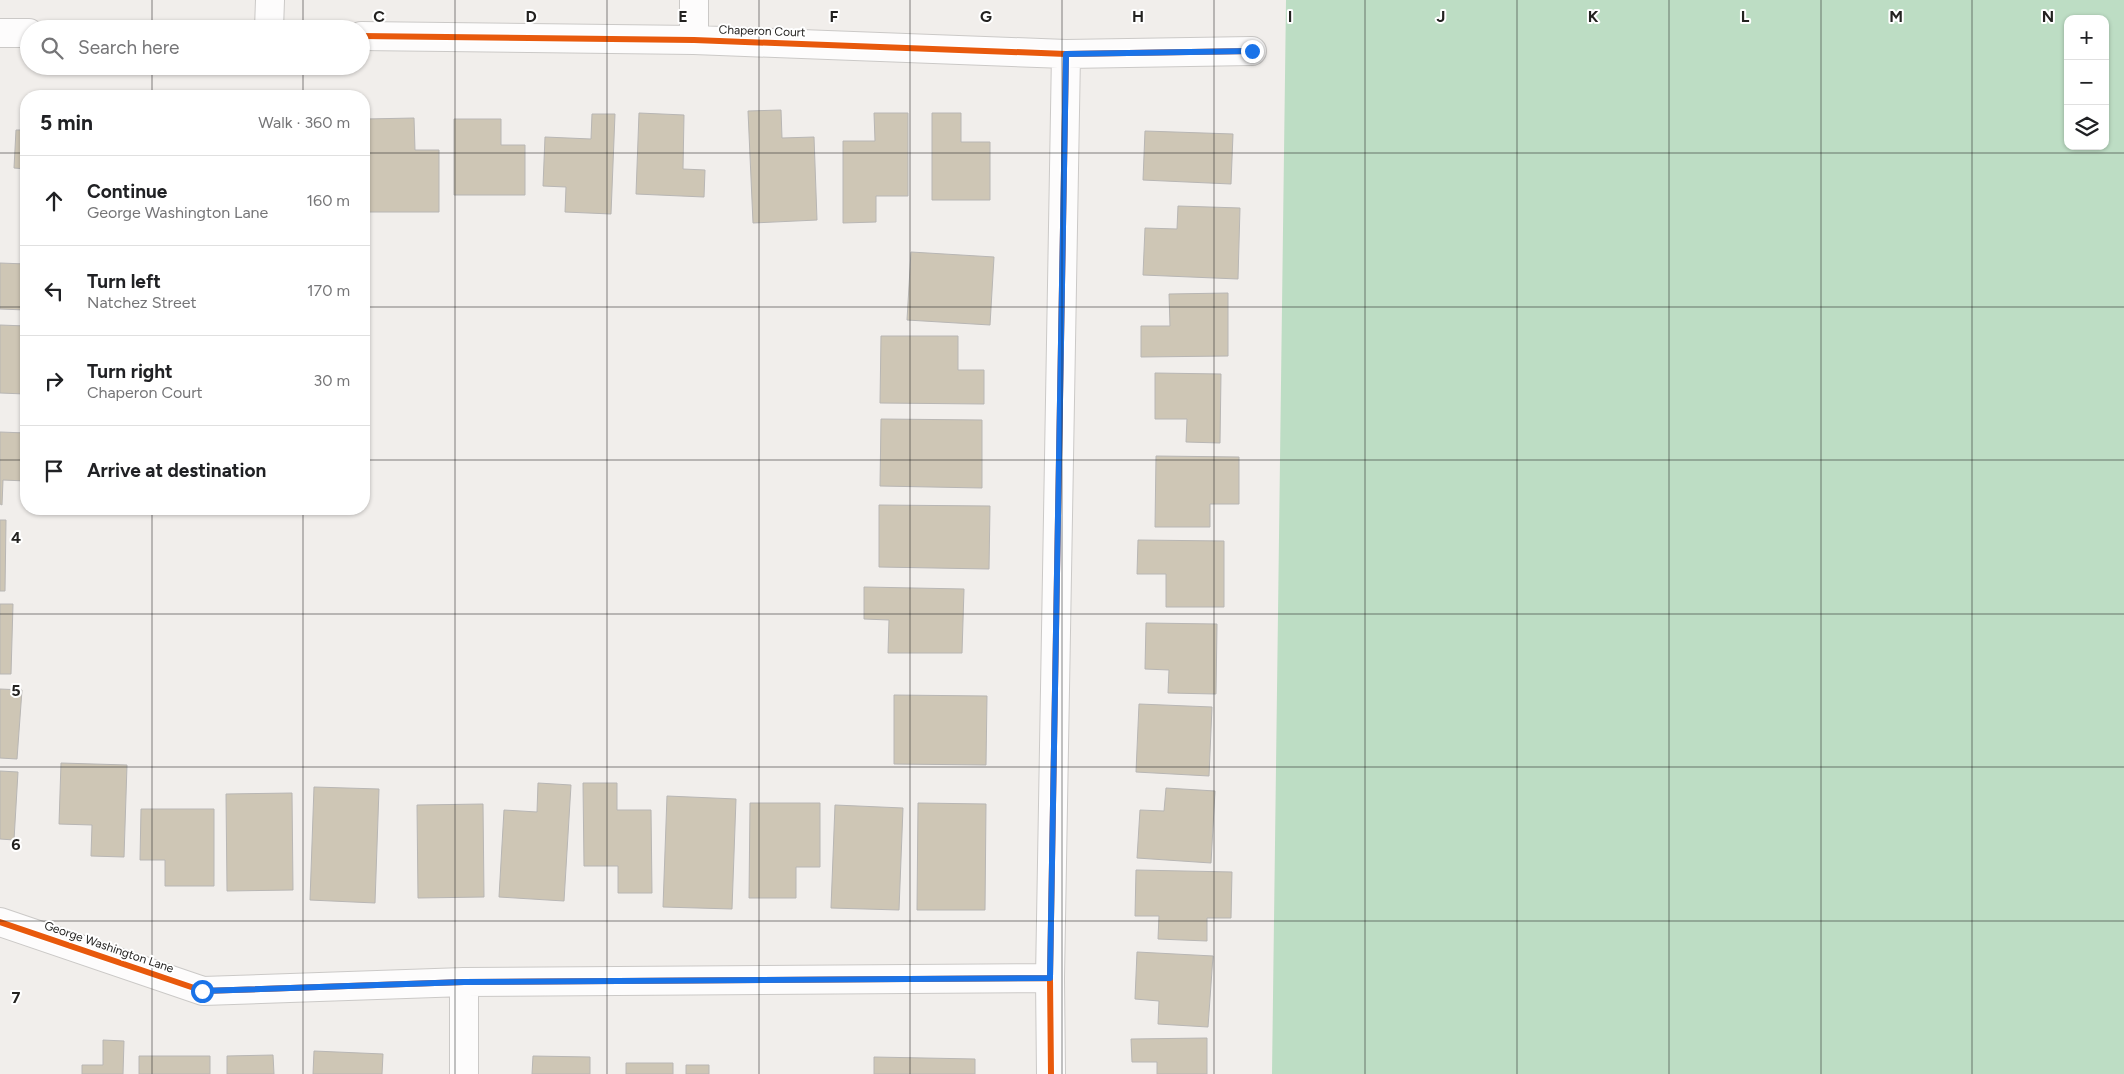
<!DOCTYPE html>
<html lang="en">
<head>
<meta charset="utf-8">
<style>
  :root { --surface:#fff; --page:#f2f2f2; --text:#202124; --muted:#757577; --line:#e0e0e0 }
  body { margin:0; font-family:Figtree,sans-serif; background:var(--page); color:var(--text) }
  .controls { position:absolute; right:15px; top:15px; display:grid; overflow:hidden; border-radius:10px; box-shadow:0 1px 4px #0004 }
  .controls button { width:45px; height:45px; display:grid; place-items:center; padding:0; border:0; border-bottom:1px solid var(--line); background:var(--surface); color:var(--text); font:25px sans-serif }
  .stop { position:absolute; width:15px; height:15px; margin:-11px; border:4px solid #1a73e8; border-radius:50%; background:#fff }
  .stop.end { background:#1a73e8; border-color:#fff; box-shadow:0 1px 5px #0008 }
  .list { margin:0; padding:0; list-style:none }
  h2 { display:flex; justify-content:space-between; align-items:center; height:65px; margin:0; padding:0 20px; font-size:21px }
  h2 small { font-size:16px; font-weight:400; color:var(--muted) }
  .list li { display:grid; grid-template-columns:32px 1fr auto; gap:15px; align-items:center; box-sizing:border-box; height:90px; padding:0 20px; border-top:1px solid var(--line) }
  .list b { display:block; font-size:19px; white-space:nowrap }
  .list p { margin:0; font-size:16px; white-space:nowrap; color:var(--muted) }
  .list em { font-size:16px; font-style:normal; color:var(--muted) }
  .icon { flex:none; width:28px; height:28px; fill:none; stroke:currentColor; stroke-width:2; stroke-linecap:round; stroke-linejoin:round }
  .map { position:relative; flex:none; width:2124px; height:1074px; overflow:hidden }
  .search { position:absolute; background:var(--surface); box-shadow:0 1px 4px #0004; left:20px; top:20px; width:350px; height:55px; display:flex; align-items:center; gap:12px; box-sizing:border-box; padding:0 18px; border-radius:28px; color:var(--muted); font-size:19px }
  .panel { position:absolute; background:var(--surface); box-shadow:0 1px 4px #0004; left:20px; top:90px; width:350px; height:425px; border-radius:20px }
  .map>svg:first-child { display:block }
  .green { fill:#bdddc4; fill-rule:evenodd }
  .building { fill:#cec6b5; stroke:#b8b6b4 }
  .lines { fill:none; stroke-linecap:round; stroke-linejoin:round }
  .minor-casing { stroke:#cbc9c7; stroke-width:30 }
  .minor { stroke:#fdfcfc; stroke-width:28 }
  .cycleway-casing { stroke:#fff; stroke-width:9 }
  .cycleway { stroke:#e8590c; stroke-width:6 }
  .route { stroke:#1a73e8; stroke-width:6 }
  .grid { fill:none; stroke:#232220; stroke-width:1; stroke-opacity:0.55 }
  .labels { text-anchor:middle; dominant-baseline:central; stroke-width:4; stroke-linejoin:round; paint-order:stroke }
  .street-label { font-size:12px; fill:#232220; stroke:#fff }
  .grid-label { font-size:16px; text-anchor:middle; font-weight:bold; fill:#232220; stroke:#fff; stroke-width:4; stroke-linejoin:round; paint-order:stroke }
</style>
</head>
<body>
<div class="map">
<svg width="2124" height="1074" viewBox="0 0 2124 1074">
  <rect width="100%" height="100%" fill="#f1eeeb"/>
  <path class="green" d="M1286,0H2124V1074H1272ZM2068,19H2105V146H2068Z"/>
  <path class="building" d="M781,110L782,138L814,137L817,220L753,223L748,111Z
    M639,113L684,115L683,169L705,170L704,197L636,194Z
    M874,113H908V196H876V222L843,223V141H875Z
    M932,113H961V142H990V200H932Z
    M592,114H615L611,214L565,212L566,187L543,186L545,137L591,139Z
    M414,118L415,150H439V212H367L366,119Z
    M454,119H501V145H525V195H454Z
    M16,130H26V169L14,168Z
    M1145,131L1233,134L1231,184L1143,180Z
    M1178,206L1240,208L1238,279L1143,275L1145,228L1177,229Z
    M911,252L994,257L990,325L907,320Z
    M0,263L26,264V310L0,309Z
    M1228,293V356L1141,357V326H1170L1169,294Z
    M0,325L26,326L25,394L0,393Z
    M881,336H958V370H984V404L880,403Z
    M1155,373L1221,374L1220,443L1186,442L1187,419H1155Z
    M881,419L982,420V488L880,486Z
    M0,432L26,433V481L3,480L2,505L0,504Z
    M1156,456L1239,457V504H1210V527H1155Z
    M879,505L990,506L989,569L879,567Z
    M0,520H6L5,591H0Z
    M1138,540L1224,541V607H1166V574H1137Z
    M864,587L964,589L962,653H888L889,620L864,619Z
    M0,604H13L11,674H0Z
    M1146,623L1217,624L1216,694L1168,693L1169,670L1145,669Z
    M0,689L22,690L17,759L0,758Z
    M894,695L987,696L986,765L894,764Z
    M1139,704L1212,707L1209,776L1136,772Z
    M61,763L127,765L124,857L91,856L92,825L59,824Z
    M0,771L18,772L14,840L0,839Z
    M538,783L571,785L564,901L499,897L504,810L537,812Z
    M583,783H617V810H651L652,893H618V866H584Z
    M314,787L379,789L375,903L310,900Z
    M1166,788L1215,791L1211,863L1137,858L1140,810L1164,811Z
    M292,793L293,890L227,891L226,794Z
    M667,796L736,799L732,909L663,907Z
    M750,803H820V867H796V898H749Z
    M918,803L986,804L985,910H917Z
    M483,804L484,897L418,898L417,805Z
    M835,805L903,808L899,910L831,908Z
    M141,809H214V886H165V860H140Z
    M1136,870L1232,872L1231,918H1207V941L1158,939L1159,916H1135Z
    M1137,952L1213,956L1208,1027L1158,1024L1159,1001L1135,999Z
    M1207,1038V1074H1157V1062H1132L1131,1039Z
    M103,1040L124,1041L123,1074H82V1065H103Z
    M314,1051L383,1054L382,1074H313Z
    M273,1055L274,1074H227V1056Z
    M139,1056H210V1074H139Z
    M533,1056L590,1057V1074H532Z
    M874,1057L975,1059V1074H874Z
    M626,1063H673V1074H626Z
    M686,1065H709V1074H686Z"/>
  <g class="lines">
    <defs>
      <path id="minor" d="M269,29L270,0
        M0,33H29
        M361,36L694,40L1066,54L1252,51
        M694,40V0
        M0,922L203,991L464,982L1050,978
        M464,1074V982
        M1051,1074L1050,978L1066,54"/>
    </defs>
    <use href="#minor" class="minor-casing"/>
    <use href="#minor" class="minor"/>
    <defs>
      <path id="cycleway" d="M361,36L694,40L1066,54L1252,51
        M0,922L203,991L464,982L1050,978
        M1051,1074L1050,978L1066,54"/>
    </defs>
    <use href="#cycleway" class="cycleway-casing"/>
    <use href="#cycleway" class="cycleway"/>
  </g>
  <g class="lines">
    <path class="route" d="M202,991L464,982L1050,978L1066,54L1252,51"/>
  </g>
  <path class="grid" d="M152,0V29M303,0V29M455,0V1074M607,0V1074M759,0V1074M910,0V1074M1062,0V1074M1214,0V1074M1365,0V1074M1517,0V1074M1669,0V1074M1821,0V1074M1972,0V1074M152,66V96M303,66V96M0,153H26M364,153H2124M0,307H26M364,307H2124M0,460H26M364,460H2124M152,509V1074M303,509V1074M0,614H2124M0,767H2124M0,921H2124"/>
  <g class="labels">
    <g class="street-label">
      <text transform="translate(762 31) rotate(2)">Chaperon Court</text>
      <text transform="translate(109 947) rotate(19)">George Washington Lane</text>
    </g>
  </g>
  <g class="grid-label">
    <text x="379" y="22">C</text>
    <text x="531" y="22">D</text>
    <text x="683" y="22">E</text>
    <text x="834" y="22">F</text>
    <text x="986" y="22">G</text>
    <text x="1138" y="22">H</text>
    <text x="1290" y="22">I</text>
    <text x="1441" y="22">J</text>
    <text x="1593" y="22">K</text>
    <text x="1745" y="22">L</text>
    <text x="1896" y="22">M</text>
    <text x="2048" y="22">N</text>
    <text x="16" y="543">4</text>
    <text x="16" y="696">5</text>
    <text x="16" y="850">6</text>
    <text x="16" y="1003">7</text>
  </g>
</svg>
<div class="controls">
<button>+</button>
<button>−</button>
<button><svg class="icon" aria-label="layers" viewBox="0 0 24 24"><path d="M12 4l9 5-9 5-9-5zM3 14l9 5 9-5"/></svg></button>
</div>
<div class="stop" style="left:202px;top:991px"></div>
<div class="stop end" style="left:1252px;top:51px"></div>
<div class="search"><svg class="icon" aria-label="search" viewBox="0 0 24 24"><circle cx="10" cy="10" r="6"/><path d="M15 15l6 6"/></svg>Search here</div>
<section class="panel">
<h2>5 min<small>Walk · 360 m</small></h2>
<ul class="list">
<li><svg class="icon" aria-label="ahead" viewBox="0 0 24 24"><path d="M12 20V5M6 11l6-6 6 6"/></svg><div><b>Continue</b><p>George Washington Lane</p></div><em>160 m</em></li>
<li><svg class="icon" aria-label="left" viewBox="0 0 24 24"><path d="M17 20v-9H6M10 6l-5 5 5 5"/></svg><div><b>Turn left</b><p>Natchez Street</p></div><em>170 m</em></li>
<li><svg class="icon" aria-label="right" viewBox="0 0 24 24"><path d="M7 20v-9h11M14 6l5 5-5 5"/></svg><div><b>Turn right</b><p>Chaperon Court</p></div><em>30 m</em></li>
<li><svg class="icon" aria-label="arrive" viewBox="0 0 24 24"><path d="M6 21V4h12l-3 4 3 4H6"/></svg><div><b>Arrive at destination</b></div></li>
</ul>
</section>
</div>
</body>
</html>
